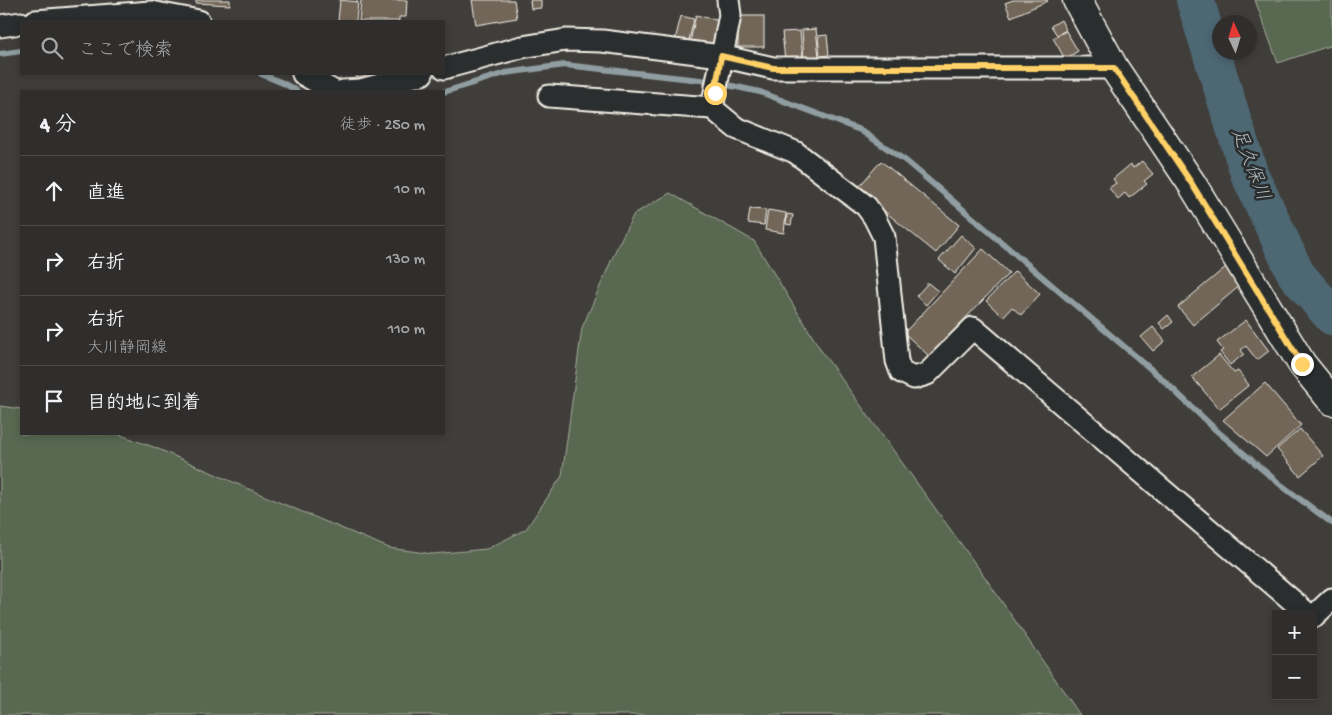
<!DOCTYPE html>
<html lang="ja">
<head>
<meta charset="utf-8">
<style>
  :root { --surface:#302e2c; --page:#3c3a38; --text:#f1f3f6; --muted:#a8a8a9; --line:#4b4a48 }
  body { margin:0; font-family:"Gochi Hand","Klee One",sans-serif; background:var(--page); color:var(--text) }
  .controls { position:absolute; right:15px; bottom:15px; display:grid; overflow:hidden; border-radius:0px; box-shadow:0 2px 8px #0003 }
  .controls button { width:45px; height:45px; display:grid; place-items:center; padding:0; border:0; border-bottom:1px solid var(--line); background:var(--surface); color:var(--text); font:25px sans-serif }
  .compass { position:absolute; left:1212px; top:15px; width:45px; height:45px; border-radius:50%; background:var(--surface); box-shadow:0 2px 8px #0003; rotate:356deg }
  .stop { position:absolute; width:15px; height:15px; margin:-11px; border:4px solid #ffd166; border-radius:50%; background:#fff }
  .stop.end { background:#ffd166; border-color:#fff; box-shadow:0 1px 5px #0008 }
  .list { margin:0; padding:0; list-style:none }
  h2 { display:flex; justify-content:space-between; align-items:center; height:65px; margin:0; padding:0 20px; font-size:21px }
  h2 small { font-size:16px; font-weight:400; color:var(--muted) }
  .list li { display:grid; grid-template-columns:32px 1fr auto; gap:15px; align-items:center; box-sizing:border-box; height:70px; padding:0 20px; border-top:1px solid var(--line) }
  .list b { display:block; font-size:19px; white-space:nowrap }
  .list p { margin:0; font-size:16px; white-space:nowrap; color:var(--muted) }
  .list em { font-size:16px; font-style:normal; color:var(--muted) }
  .icon { flex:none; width:28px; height:28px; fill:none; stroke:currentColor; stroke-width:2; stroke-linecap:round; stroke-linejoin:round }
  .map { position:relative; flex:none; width:1332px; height:715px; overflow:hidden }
  .search { position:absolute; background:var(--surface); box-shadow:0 2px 8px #0003; left:20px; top:20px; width:425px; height:55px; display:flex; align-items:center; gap:12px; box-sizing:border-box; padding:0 18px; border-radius:0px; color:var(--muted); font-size:19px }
  .panel { position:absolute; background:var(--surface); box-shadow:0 2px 8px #0003; left:20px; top:90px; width:425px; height:345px; border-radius:0px }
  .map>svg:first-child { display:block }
  .green { fill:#596851; stroke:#a6ac9c }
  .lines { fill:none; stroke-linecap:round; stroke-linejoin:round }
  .stream { stroke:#909ea2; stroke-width:6 }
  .river { stroke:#4e6773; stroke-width:38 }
  .building { fill:#726658; stroke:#f4f1e8 }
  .street-casing { stroke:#f4f1e8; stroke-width:25 }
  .secondary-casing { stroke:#f4f1e8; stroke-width:31 }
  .street { stroke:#2a2d2e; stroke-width:21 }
  .secondary { stroke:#2a2d2e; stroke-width:28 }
  .route { stroke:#ffd166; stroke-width:6 }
  .labels { text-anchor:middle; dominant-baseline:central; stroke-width:5; stroke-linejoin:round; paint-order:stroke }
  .water-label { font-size:19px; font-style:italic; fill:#b2bab9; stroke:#2a2d2e }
</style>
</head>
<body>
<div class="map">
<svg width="1332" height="715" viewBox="0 0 1332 715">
  <rect width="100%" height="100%" fill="#403e3b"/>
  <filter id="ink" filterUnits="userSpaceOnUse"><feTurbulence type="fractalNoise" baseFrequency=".02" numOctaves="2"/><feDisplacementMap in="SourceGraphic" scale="10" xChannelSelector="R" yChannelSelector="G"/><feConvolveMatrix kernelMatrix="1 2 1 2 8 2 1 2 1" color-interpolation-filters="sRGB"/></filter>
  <g filter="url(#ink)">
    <path class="green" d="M1255,0H1332V45L1278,63Z
      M670,193L754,241L822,352L982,573L1080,715H0V406L21,409V434H118L156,448L276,501L389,548L433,554L487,549L526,529L562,476L582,328L618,245L634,214Z"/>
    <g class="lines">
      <path class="stream" d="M0,54L21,51
        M261,74L283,83L297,91
        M444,92L505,73L565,65L709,81L760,92L860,130L906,161L1160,377L1217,431L1281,485L1332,523"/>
      <path class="river" d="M1195,0L1249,173L1296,274L1332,316"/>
    </g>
    <path class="building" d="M196,0H230V5L196,3Z
      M340,0L358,2L356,21H338Z
      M361,0H407L406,17H399V21H359Z
      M472,0H514L517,18L476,25Z
      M530,0H541V8L531,9Z
      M1013,0H1047L1048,1L1011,17L1005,3Z
      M696,15L720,21L714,48L690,42Z
      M681,16L694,19L688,44L675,40Z
      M738,16H764V47H738Z
      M1061,20L1066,30L1057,35L1051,26Z
      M816,29L819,57L804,58L802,30Z
      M800,31L803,60L785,61L782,32Z
      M1066,31L1078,51L1065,59L1053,38Z
      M827,35L829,55L820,56L818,36Z
      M356,74H378L379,76L357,78Z
      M881,161L959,225L936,253L857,189Z
      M1142,161L1153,174L1144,181L1147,184L1129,198L1125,193L1118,199L1109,188L1116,183L1113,179L1131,164L1133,168Z
      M750,209L766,210L764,225L748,223Z
      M768,210L786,213L784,233L765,230Z
      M787,214L793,215L791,225L786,224Z
      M961,235L976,248L955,274L939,260Z
      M983,249L1009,273L929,356L904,333Z
      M1227,266L1242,284L1193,325L1178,307Z
      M1015,271L1040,294L1021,315L1012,307L1003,317L986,301Z
      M928,283L938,291L926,305L916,296Z
      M1168,315L1173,322L1164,329L1159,323Z
      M1246,320L1269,351L1257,360L1246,346L1241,350L1244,354L1230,365L1220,352L1223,350L1217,342Z
      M1153,327L1165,341L1153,351L1141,337Z
      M1219,355L1234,373L1238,371L1249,385L1219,409L1192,377Z
      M1265,383L1301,425L1266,457L1223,420Z
      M1300,429L1323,456L1300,476L1277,449Z"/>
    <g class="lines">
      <defs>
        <path id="street" d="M728,0L730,15L712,108L736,128L795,152L866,206L874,217L884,237L897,361L901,372L914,378L927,374L973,328L1308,614
          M35,21L151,12L199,21
          M0,26L21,23
          M444,68L522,47L566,40L602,41L721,56L773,68H1114
          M303,74L333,91
          M343,91L361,90L422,74
          M549,96L712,108
          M1313,617L1332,599"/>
        <path id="secondary" d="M1077,0L1114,68L1192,184L1302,364L1332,401"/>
      </defs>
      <use href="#street" class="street-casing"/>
      <use href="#secondary" class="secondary-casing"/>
      <use href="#street" class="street"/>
      <use href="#secondary" class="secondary"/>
    </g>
  </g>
  <g class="lines" filter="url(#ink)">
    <path class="route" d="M715,93L721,56L773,68H1114L1192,184L1302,364"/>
  </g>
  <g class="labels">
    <g class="water-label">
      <text transform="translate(1249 165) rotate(69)">足久保川</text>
    </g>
  </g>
</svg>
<div class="controls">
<button>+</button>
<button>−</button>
</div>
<svg class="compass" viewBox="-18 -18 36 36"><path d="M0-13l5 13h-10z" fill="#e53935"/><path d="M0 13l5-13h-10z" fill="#a8a8a9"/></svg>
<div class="stop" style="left:715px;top:93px"></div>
<div class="stop end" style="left:1302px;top:364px"></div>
<div class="search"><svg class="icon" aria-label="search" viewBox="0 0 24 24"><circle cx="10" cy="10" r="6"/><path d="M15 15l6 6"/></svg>ここで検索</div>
<section class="panel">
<h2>4 分<small>徒歩 · 250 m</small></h2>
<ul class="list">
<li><svg class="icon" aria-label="ahead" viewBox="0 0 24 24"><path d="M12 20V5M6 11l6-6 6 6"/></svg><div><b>直進</b></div><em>10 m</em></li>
<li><svg class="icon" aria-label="right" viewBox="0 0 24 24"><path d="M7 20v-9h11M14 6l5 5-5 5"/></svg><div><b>右折</b></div><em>130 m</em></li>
<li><svg class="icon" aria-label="right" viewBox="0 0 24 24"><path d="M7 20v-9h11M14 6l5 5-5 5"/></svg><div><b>右折</b><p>大川静岡線</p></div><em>110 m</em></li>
<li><svg class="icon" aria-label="arrive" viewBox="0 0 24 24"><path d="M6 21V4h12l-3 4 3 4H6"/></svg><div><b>目的地に到着</b></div></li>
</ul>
</section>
</div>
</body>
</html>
